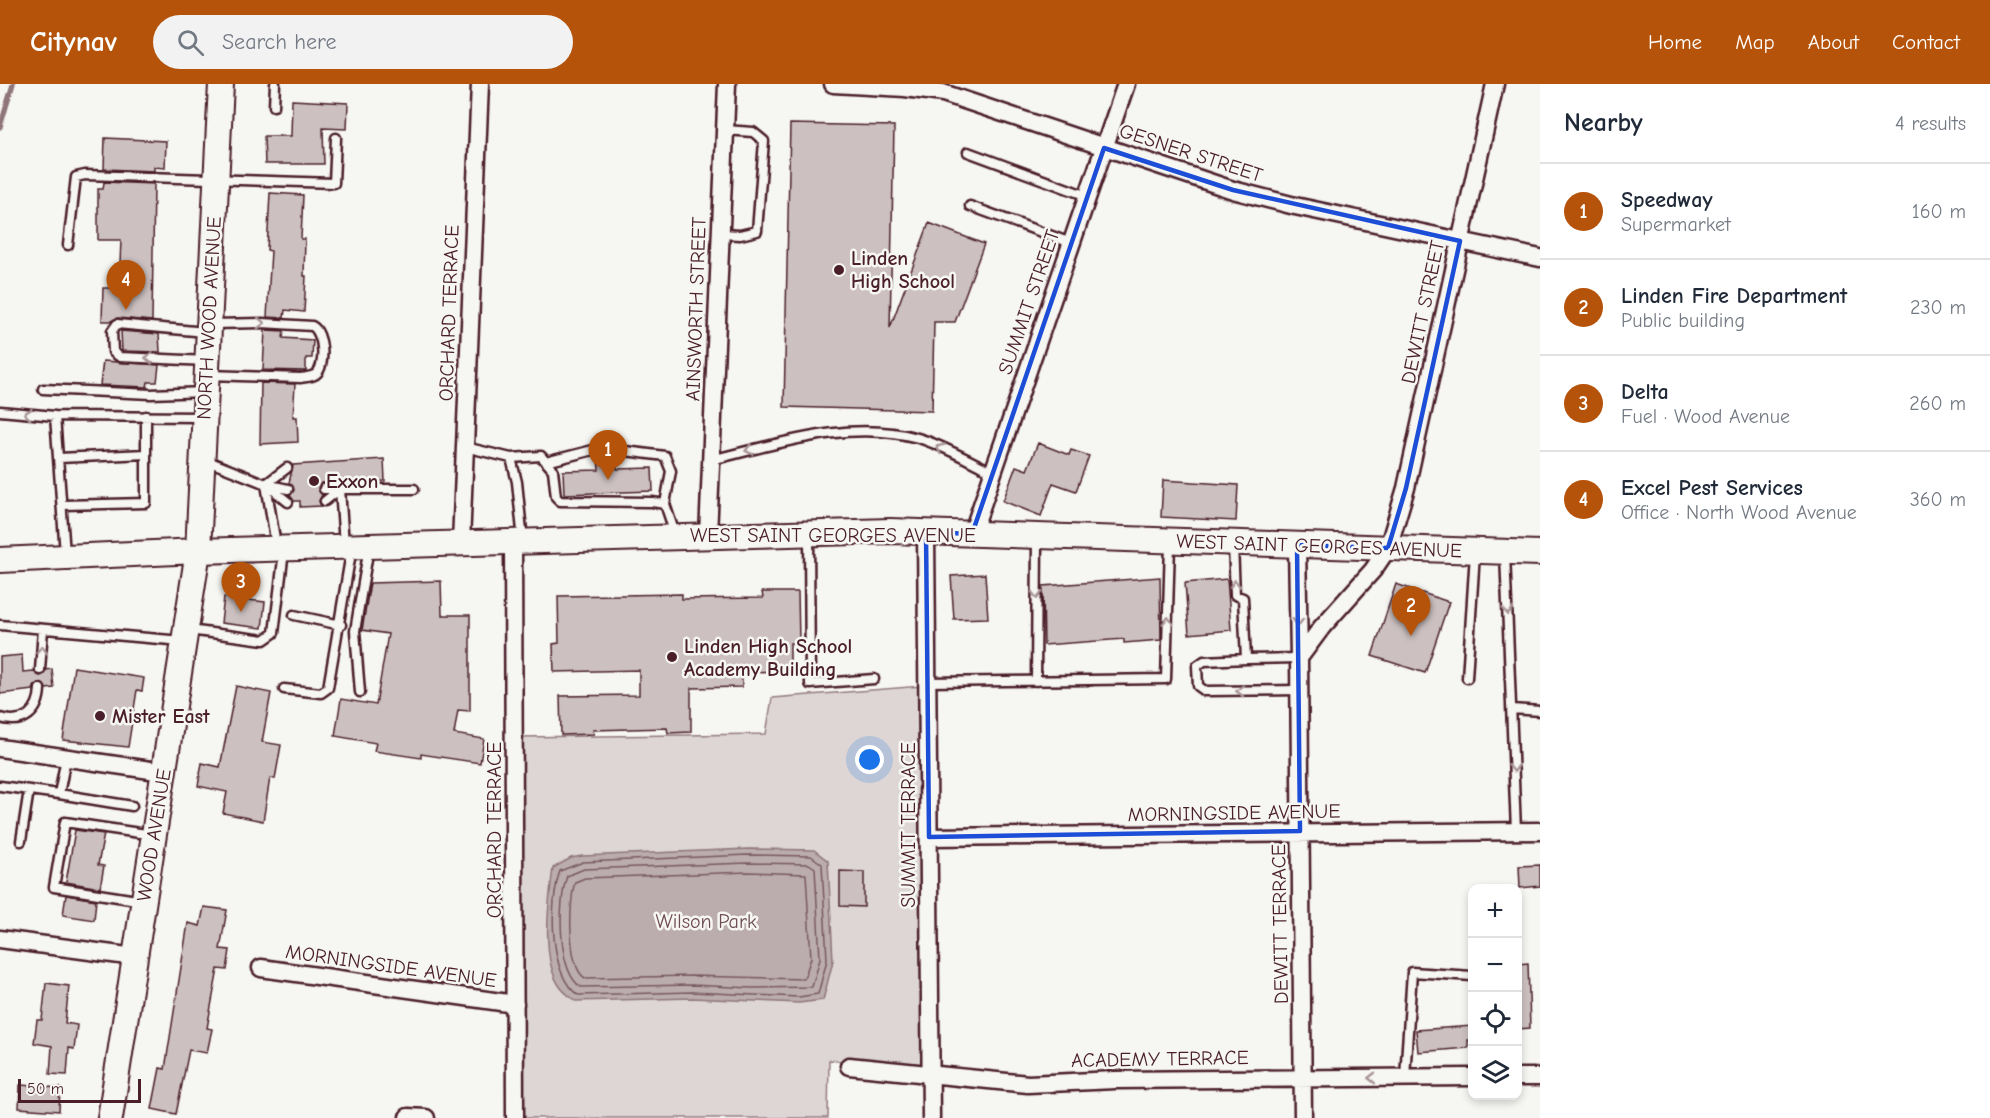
<!DOCTYPE html>
<html lang="en">
<head>
<meta charset="utf-8">
<style>
  :root { --surface:#fff; --page:#f2f2f3; --text:#1f2937; --muted:#747a83; --line:#e0e1e3; --accent:#b45309 }
  body { margin:0; font-family:"Comic Neue",sans-serif; background:var(--page); color:var(--text) }
  .controls { position:absolute; right:18px; bottom:18px; display:grid; overflow:hidden; border-radius:12px; box-shadow:0 3px 9px #0003 }
  .controls button { width:54px; height:54px; display:grid; place-items:center; padding:0; border:0; border-bottom:2px solid var(--line); background:var(--surface); color:var(--text); font:30px sans-serif }
  .scale { position:absolute; left:18px; bottom:15px; width:123px; box-sizing:border-box; padding-left:6px; border:3px solid #4a1f2b; border-top:0; font-size:16px; line-height:21px; white-space:nowrap; color:#4a1f2b; -webkit-text-stroke:4px #f6f6f2; paint-order:stroke }
  .you { position:absolute; left:870px; top:676px; width:21px; height:21px; margin:-15px; border:4px solid #fff; border-radius:50%; background:#1a73e8; box-shadow:0 0 0 9px #1a73e833 }
  .badge { display:grid; place-items:center; width:39px; height:39px; border-radius:50%; background:var(--accent); color:#fff; font-size:20px; font-weight:700 }
  .pin { position:absolute; translate:-50% -50px; filter:drop-shadow(0 2px 3px #0008) }
  .pin::after { content:''; position:absolute; top:32px; width:21px; height:18px; background:inherit; clip-path:polygon(0 0,100% 0,50% 100%) }
  .list { margin:0; padding:0; list-style:none }
  h2 { display:flex; justify-content:space-between; align-items:center; height:78px; margin:0; padding:0 24px; font-size:26px }
  h2 small { font-size:20px; font-weight:400; color:var(--muted) }
  .list li { display:grid; grid-template-columns:39px 1fr auto; gap:18px; align-items:center; box-sizing:border-box; height:96px; padding:0 24px; border-top:2px solid var(--line) }
  .list b { display:block; font-size:22px; white-space:nowrap }
  .list p { margin:0; font-size:20px; white-space:nowrap; color:var(--muted) }
  .list em { font-size:20px; font-style:normal; color:var(--muted) }
  .icon { flex:none; width:33px; height:33px; fill:none; stroke:currentColor; stroke-width:2; stroke-linecap:round; stroke-linejoin:round }
  .map { position:relative; flex:none; width:1540px; height:1034px; overflow:hidden }
  header { display:flex; align-items:center; gap:36px; box-sizing:border-box; height:84px; padding:0 30px; background:var(--accent); color:#fff }
  header strong { font-size:28px }
  nav { display:flex; gap:33px; margin-inline-start:auto; font-size:21px }
  .search { width:420px; height:54px; background:var(--page); display:flex; align-items:center; gap:15px; box-sizing:border-box; padding:0 21px; border-radius:33px; color:var(--muted); font-size:22px }
  main { display:flex }
  aside { flex:1; background:var(--surface) }
  .map>svg:first-child { display:block }
  .green { fill:#ddd6d5; stroke:#947a80; stroke-width:1.5 }
  .water { fill:#bbadae; stroke:#8e747a; stroke-width:1.5 }
  .lines { fill:none; stroke-linecap:round; stroke-linejoin:round }
  .shore { stroke:#77585f; stroke-width:1.5 }
  .stream { stroke:#8e747a; stroke-width:5 }
  .building { fill:#ccc1c0; stroke:#4a1f2b; stroke-width:1.5 }
  .service-casing { stroke:#4a1f2b; stroke-width:13 }
  .minor-casing { stroke:#4a1f2b; stroke-width:21 }
  .secondary-casing { stroke:#4a1f2b; stroke-width:28 }
  .service { stroke:#f6f6f2; stroke-width:8 }
  .minor { stroke:#f6f6f2; stroke-width:16 }
  .secondary { stroke:#f6f6f2; stroke-width:24 }
  .oneway { stroke:#a99598 }
  .marked { fill:none; stroke:#1d4ed8; stroke-width:4.5; stroke-linejoin:round }
  .poi-dot { fill:#4a1f2b; stroke:#f6f6f2; stroke-width:2 }
  .labels { text-anchor:middle; dominant-baseline:central; stroke-width:5; stroke-linejoin:round; paint-order:stroke }
  .street-label { font-size:20px; fill:#4a1f2b; stroke:#f6f6f2 }
  .poi-label { font-size:20px; font-weight:bold; fill:#4a1f2b; stroke:#f6f6f2; text-anchor:start }
  .park-label { font-size:20px; fill:#6f4d56; stroke:#f6f6f2 }
</style>
</head>
<body>
<header>
<strong>Citynav</strong>
<div class="search"><svg class="icon" aria-label="search" viewBox="0 0 24 24"><circle cx="10" cy="10" r="6"/><path d="M15 15l6 6"/></svg>Search here</div>
<nav><a>Home</a><a>Map</a><a>About</a><a>Contact</a></nav>
</header>
<main>
<div class="map">
<svg width="1540" height="1034" viewBox="0 0 1540 1034">
  <rect width="100%" height="100%" fill="#f6f6f2"/>
  <filter id="ink" filterUnits="userSpaceOnUse"><feTurbulence type="fractalNoise" baseFrequency=".0167" numOctaves="2"/><feDisplacementMap in="SourceGraphic" scale="12" xChannelSelector="R" yChannelSelector="G"/><feConvolveMatrix kernelMatrix="1 2 1 2 8 2 1 2 1" color-interpolation-filters="sRGB"/></filter>
  <g filter="url(#ink)">
    <path class="green" d="M922,602L927,984L829,976L828,1034H520L517,653L766,650L772,614Z"/>
    <path class="water" d="M748,765L814,766L828,777L833,877L823,916L799,919L692,914L575,917C571,913 565,909 561,904C540,878 549,815 553,784L571,774L582,772Z"/>
    <g class="lines">
      <path class="shore" d="M748,771L811,772L822,780L827,876L818,910L799,913L692,908L578,911C549,891 549,818 560,787L583,778Z
        M748,779L809,780L815,784L820,875L812,903L752,904L692,901L581,903C557,888 558,816 567,792L584,785Z
        M748,788L806,790L811,874L804,895L692,892L585,894C567,883 569,816 575,798L585,794Z"/>
      <path class="stream" d="M0,43L13,0"/>
    </g>
    <path class="building" d="M292,16L348,19L347,45L323,44L324,80H265L264,52H291Z
      M790,40L894,42L890,244L929,139L984,160L955,238H934L932,327L784,323Z
      M105,54L166,57L165,84L154,83V87L104,85Z
      M104,98L154,100L152,237L118,234L111,237H102L103,204H119L121,156H98V105H103Z
      M270,109L303,111L301,155H305L304,192H306L304,228L285,226L284,234L267,233L271,167L267,166Z
      M265,246L284,247L283,254L313,256L312,274H306V287L263,286Z
      M121,247L159,250L160,268L122,267Z
      M103,277L159,281L157,298H148L147,303L100,301Z
      M261,299L295,300L293,333H297L298,358L260,360Z
      M1038,359L1069,371L1071,366L1089,372L1076,407L1053,399L1041,432L1003,417L1016,382L1027,386Z
      M601,370L617,372V385L652,384L653,407L564,410L563,387L599,386L598,371Z
      M384,375L385,397L321,399L318,404L322,411L319,417L321,422L300,423V417H294L290,412L294,406L289,399L293,381Z
      M1163,396L1238,401L1236,437L1161,433Z
      M985,490L988,534L954,535L951,492Z
      M1160,493L1161,556L1124,559V555L1044,561L1043,502Z
      M1227,495L1231,546L1189,550L1185,499Z
      M441,497L442,531H470V627L458,626L454,650L484,655L480,679L421,670V674L374,667L376,659L335,652L341,615L376,621L388,550L362,546L370,499Z
      M1396,500L1449,518L1425,589L1372,572Z
      M762,508H798L799,559H790V587L742,588V603L691,604V648L668,649L667,644L593,646L594,650L561,651L560,612L639,611V586L554,588L553,560L559,559L558,512L682,510V515L763,514Z
      M224,513L265,518L262,544L221,539Z
      M22,571L23,588L34,587L40,592L46,586L52,585L54,604L46,605L40,599L35,601L33,606L0,610V573Z
      M74,583L144,594L142,607L137,606L128,663L63,656Z
      M236,602L271,609L262,658L281,661L275,695L270,694L263,737L223,729L227,708L198,702L202,679L220,683Z
      M75,746L104,750L98,781L104,782L100,804L66,798Z
      M1540,781V802L1520,804L1519,782Z
      M840,787L864,788V823L840,822Z
      M66,811L96,816L94,836L63,831Z
      M204,823L227,826L220,865L230,866L227,886L218,885L207,944L212,945L207,969L189,966L176,1030L152,1025L160,984L165,985L188,839L200,842Z
      M1528,879L1530,944L1518,945V880Z
      M46,899L69,902L65,939L77,941L74,965L69,964L67,991L50,990L52,962L34,959L37,936H42Z
      M1473,942V956H1468V964L1418,968L1416,946Z
      M20,1001L60,1004L59,1027L19,1024Z"/>
    <g class="lines">
      <defs>
        <path id="service" d="M274,22L275,0
          M968,68L1087,112
          M970,122L1071,159
          M721,150L740,151L757,147L764,57L753,48L725,46
          M68,161L76,93L85,91L334,99L336,54
          M206,248L117,240L112,247L113,268L120,273L207,277
          M208,291L301,294C306,293 312,293 316,290C326,282 324,248 312,242L262,239L212,240
          M43,305L151,310L205,308
          M0,327L55,332L204,333
          M55,332L65,470
          M465,363L511,374L517,398L523,457
          M59,374L146,370
          M511,374L541,372L553,386L556,413L560,417L652,418L665,420
          M205,376L266,400L276,461
          M711,376C778,360 849,335 918,354C943,361 969,377 993,388
          M546,378L601,364L665,372L671,387L665,420L675,450
          M266,400L288,418
          M266,400L287,384
          M270,401L288,405
          M324,405H414
          M325,417L340,405L344,460
          M63,421L146,419V332
          M809,453L810,600L874,595
          M1233,460L1235,511L1243,514L1246,575L1204,577L1197,582L1198,602L1205,607L1299,606
          M1505,469L1516,747
          M294,531L341,541
          M0,541L182,557
          M189,546L264,556L274,549L284,467
          M1246,575L1299,574
          M40,586L43,545
          M1467,594L1475,469
          M1036,597L1037,452
          M927,598L1166,595L1170,460
          M284,605L321,609L328,604L352,463
          M360,608L355,547L369,463
          M1512,625L1540,627
          M0,634C24,641 39,628 40,605
          M66,674L59,710L132,722
          M0,702L59,710
          M21,757L29,706
          M143,817L54,803L65,738L153,751
          M1405,993L1412,888L1472,892"/>
        <path id="minor" d="M833,0L905,4L943,9L1233,106L1295,122L1540,174
          M926,448L931,1034
          M972,450L1126,0
          M708,452L727,0
          M513,457L515,1034
          M461,459L480,0
          M1297,461L1299,574
          M0,664L164,688
          M929,753L1540,747
          M0,855L135,873
          M261,884L515,920
          M849,982L1028,1000L1115,996L1472,993
          M1518,993H1540
          M408,1033L426,1034
          M1303,1034L1299,574L1322,543L1373,486L1388,464L1406,404L1495,0"/>
        <path id="secondary" d="M0,476L198,467L890,447L1540,469
          M110,1034L198,467L221,0"/>
      </defs>
      <use href="#service" class="service-casing"/>
      <use href="#minor" class="minor-casing"/>
      <use href="#secondary" class="secondary-casing"/>
      <use href="#service" class="service"/>
      <use href="#minor" class="minor"/>
      <use href="#secondary" class="secondary"/>
    </g>
    <defs><path id="oneway-chevron" d="M-2-3.5L2.5 0L-2 3.5" fill="none" stroke-width="1.6" stroke-linecap="round" stroke-linejoin="round" transform="scale(1.5)"/></defs>
    <g class="oneway">
      <use href="#oneway-chevron" transform="translate(261 239) rotate(1)"/>
      <use href="#oneway-chevron" transform="translate(149 274) rotate(-177)"/>
      <use href="#oneway-chevron" transform="translate(28 330) rotate(-174)"/>
      <use href="#oneway-chevron" transform="translate(940 364) rotate(-155)"/>
      <use href="#oneway-chevron" transform="translate(749 366) rotate(166)"/>
      <use href="#oneway-chevron" transform="translate(1235 500) rotate(-92)"/>
      <use href="#oneway-chevron" transform="translate(1037 511) rotate(91)"/>
      <use href="#oneway-chevron" transform="translate(1508 527) rotate(88)"/>
      <use href="#oneway-chevron" transform="translate(1168 537) rotate(-88)"/>
      <use href="#oneway-chevron" transform="translate(1298 538) rotate(89)"/>
      <use href="#oneway-chevron" transform="translate(42 566) rotate(-85)"/>
      <use href="#oneway-chevron" transform="translate(1240 607) rotate(180)"/>
      <use href="#oneway-chevron" transform="translate(1514 684) rotate(88)"/>
      <use href="#oneway-chevron" transform="translate(1372 994) rotate(180)"/>
    </g>
  </g>
  <path class="marked" d="M1104,64L1233,106L1460,157L1406,404L1388,464L1297,461L1300,747L929,753L926,448L972,450Z"/>
  <g class="poi-dot">
    <circle cx="839" cy="186" r="6"/>
    <circle cx="314" cy="397" r="6"/>
    <circle cx="672" cy="573" r="6"/>
    <circle cx="100" cy="632" r="6"/>
  </g>
  <g class="labels">
    <g class="street-label">
      <text transform="translate(1191 69) rotate(18)">GESNER STREET</text>
      <text transform="translate(1029 218) rotate(-71)">SUMMIT STREET</text>
      <text transform="translate(696 225) rotate(-88)">AINSWORTH STREET</text>
      <text transform="translate(1423 228) rotate(-78)">DEWITT STREET</text>
      <text transform="translate(449 229) rotate(-88)">ORCHARD TERRACE</text>
      <text transform="translate(209 234) rotate(-87)">NORTH WOOD AVENUE</text>
      <text x="833" y="451">WEST SAINT GEORGES AVENUE</text>
      <text transform="translate(1319 462) rotate(2)">WEST SAINT GEORGES AVENUE</text>
      <text transform="translate(1234 729) rotate(-1)">MORNINGSIDE AVENUE</text>
      <text transform="translate(908 741) rotate(-90)">SUMMIT TERRACE</text>
      <text transform="translate(494 746) rotate(-90)">ORCHARD TERRACE</text>
      <text transform="translate(154 751) rotate(-81)">WOOD AVENUE</text>
      <text transform="translate(1280 840) rotate(-91)">DEWITT TERRACE</text>
      <text transform="translate(391 882) rotate(8)">MORNINGSIDE AVENUE</text>
      <text transform="translate(1160 975) rotate(-1)">ACADEMY TERRACE</text>
    </g>
    <g class="poi-label">
      <text x="851" y="174">Linden<tspan x="851" dy="23">High School</tspan></text>
      <text x="326" y="397">Exxon</text>
      <text x="684" y="562">Linden High School<tspan x="684" dy="23">Academy Building</tspan></text>
      <text x="112" y="632">Mister East</text>
    </g>
    <g class="park-label">
      <text x="706" y="837">Wilson Park</text>
    </g>
  </g>
</svg>
<div class="controls">
<button>+</button>
<button>−</button>
<button><svg class="icon" aria-label="locate" viewBox="0 0 24 24"><circle cx="12" cy="12" r="6"/><path d="M12 2v4M12 18v4M2 12h4M18 12h4"/></svg></button>
<button><svg class="icon" aria-label="layers" viewBox="0 0 24 24"><path d="M12 4l9 5-9 5-9-5zM3 14l9 5 9-5"/></svg></button>
</div>
<div class="scale">50 m</div>
<div class="you"></div>
<div class="pin badge" style="left:608px;top:396px">1</div>
<div class="pin badge" style="left:1411px;top:552px">2</div>
<div class="pin badge" style="left:241px;top:528px">3</div>
<div class="pin badge" style="left:126px;top:226px">4</div>
</div>
<aside>
<h2>Nearby<small>4 results</small></h2>
<ul class="list">
<li><span class="badge">1</span><div><b>Speedway</b><p>Supermarket</p></div><em>160 m</em></li>
<li><span class="badge">2</span><div><b>Linden Fire Department</b><p>Public building</p></div><em>230 m</em></li>
<li><span class="badge">3</span><div><b>Delta</b><p>Fuel · Wood Avenue</p></div><em>260 m</em></li>
<li><span class="badge">4</span><div><b>Excel Pest Services</b><p>Office · North Wood Avenue</p></div><em>360 m</em></li>
</ul>
</aside>
</main>
</body>
</html>
